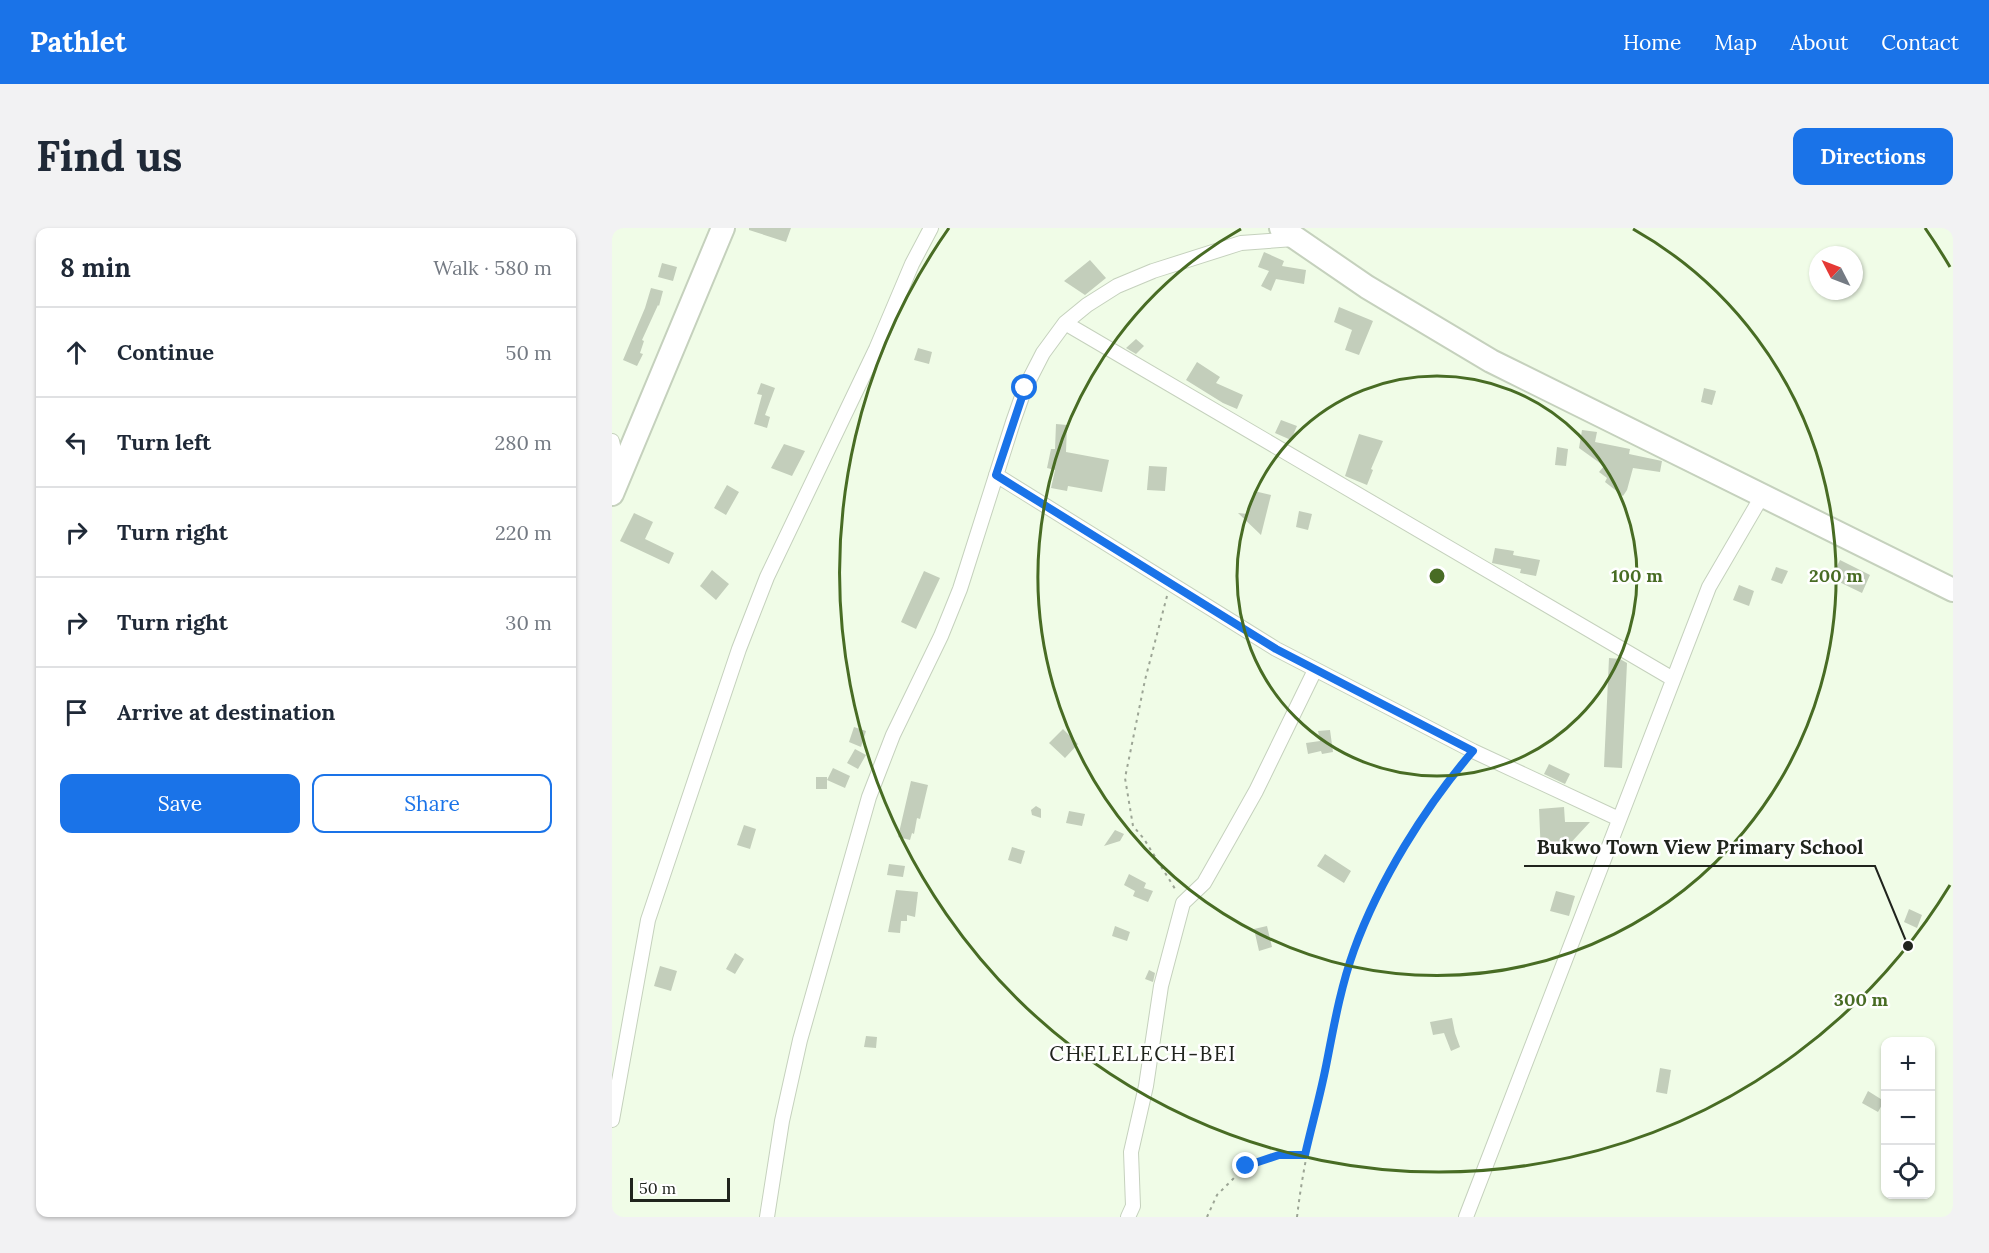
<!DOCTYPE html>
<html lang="en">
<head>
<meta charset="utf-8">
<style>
  :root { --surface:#fff; --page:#f2f2f3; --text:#1f2937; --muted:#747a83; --line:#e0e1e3; --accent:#1a73e8 }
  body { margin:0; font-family:Lora,serif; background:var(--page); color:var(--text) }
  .controls { position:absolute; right:18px; bottom:18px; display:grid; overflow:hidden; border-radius:12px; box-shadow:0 2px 4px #0004 }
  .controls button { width:54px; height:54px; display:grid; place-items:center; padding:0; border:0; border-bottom:2px solid var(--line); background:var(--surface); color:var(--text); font:30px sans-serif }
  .compass { position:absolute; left:1197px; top:18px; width:54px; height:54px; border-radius:50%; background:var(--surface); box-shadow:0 2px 4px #0004; rotate:312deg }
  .scale { position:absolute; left:18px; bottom:15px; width:100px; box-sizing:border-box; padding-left:6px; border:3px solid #20241d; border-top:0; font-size:16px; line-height:21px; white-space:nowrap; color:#20241d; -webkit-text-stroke:4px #fff; paint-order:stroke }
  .stop { position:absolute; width:18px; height:18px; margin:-14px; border:4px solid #1a73e8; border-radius:50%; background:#fff }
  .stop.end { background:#1a73e8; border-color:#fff; box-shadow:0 2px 6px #0008 }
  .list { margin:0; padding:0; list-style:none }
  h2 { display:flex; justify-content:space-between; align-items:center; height:78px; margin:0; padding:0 24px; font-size:26px }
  h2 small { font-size:20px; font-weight:400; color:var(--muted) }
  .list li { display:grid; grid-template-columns:39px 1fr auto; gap:18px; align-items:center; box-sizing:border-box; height:90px; padding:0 24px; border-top:2px solid var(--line) }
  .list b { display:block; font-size:22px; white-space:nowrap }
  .list em { font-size:20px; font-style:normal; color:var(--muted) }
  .actions { display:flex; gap:12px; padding:18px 24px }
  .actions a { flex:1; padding:14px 0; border:2px solid var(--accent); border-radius:12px; text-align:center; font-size:21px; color:var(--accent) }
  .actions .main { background:var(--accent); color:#fff }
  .icon { flex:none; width:33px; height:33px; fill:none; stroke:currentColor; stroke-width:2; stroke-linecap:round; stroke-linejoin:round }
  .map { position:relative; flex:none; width:1341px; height:989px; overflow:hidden; border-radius:12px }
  header { display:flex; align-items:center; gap:36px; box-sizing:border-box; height:84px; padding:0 30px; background:var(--accent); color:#fff }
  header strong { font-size:28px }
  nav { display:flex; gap:33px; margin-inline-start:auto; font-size:21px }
  .intro { display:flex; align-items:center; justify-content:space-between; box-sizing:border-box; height:144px; padding:0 36px }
  h1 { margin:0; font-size:42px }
  .button { padding:15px 27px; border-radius:12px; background:var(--accent); color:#fff; font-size:21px; font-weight:700 }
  main { display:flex; gap:36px; padding:0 36px }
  aside { flex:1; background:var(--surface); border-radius:12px; box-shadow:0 2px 4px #0004 }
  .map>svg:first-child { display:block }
  .building { fill:#c3cebb }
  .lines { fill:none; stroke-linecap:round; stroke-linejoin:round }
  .street-casing { stroke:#c5d1bd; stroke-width:16 }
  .primary-casing { stroke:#c5d1bd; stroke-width:26 }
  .path { stroke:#9ca595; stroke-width:2; stroke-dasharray:3 4.5; stroke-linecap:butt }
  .street { stroke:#fff; stroke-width:14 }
  .primary { stroke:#fff; stroke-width:22 }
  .route { stroke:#1a73e8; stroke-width:8 }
  .ring { fill:none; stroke:#486c24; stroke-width:3 }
  .labels { text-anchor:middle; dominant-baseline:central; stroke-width:5; stroke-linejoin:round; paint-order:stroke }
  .quarter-label { font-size:21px; letter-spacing:1.5px; fill:#20241d; stroke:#fff }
  .centre { fill:#486c24; stroke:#fff; stroke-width:3 }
  .ring-label { font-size:18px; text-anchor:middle; font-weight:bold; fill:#486c24; stroke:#fff; stroke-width:5; stroke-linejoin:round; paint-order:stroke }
  .leader { fill:none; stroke:#20241d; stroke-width:2 }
  .callout-dot { fill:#20241d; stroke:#fff; stroke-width:2 }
  .callout-label { font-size:20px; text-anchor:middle; font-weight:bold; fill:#20241d; stroke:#fff; stroke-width:5; stroke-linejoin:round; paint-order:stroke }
</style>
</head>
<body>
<header>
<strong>Pathlet</strong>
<nav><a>Home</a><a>Map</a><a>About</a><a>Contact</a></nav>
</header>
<div class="intro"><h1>Find us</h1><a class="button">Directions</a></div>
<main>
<aside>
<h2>8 min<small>Walk · 580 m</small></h2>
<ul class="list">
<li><svg class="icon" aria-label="ahead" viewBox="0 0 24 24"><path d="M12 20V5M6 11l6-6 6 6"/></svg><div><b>Continue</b></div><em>50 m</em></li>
<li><svg class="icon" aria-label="left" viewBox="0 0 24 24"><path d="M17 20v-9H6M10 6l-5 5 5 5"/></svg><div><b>Turn left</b></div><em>280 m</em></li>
<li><svg class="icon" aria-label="right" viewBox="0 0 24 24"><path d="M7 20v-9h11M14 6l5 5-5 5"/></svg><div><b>Turn right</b></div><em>220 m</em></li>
<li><svg class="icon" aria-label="right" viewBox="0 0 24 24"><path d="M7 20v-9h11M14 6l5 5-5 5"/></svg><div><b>Turn right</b></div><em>30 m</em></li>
<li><svg class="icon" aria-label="arrive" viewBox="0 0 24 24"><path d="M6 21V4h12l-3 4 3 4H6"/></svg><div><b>Arrive at destination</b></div></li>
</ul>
<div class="actions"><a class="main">Save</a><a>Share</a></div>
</aside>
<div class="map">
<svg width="1341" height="989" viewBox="0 0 1341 989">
  <rect width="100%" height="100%" fill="#f0fce7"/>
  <path class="building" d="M137,0H179L174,14L137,2Z
    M652,24L672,33L670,38L694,42L692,56L664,51L659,63L649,58L657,43L646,39Z
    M478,32L494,50L473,67L452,53Z
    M50,35L65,39L61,53L46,49Z
    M39,60L51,63L47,78L46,77L30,112L32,113L28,125L31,126L25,138L11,132L33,80Z
    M727,79L761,93L747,127L733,122L740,102L722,94Z
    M524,111L532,118L524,126L514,120Z
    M306,120L320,124L317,136L302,132Z
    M585,134L608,149L604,155L631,167L625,181L611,175L574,152Z
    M149,155L163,160L153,187L158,189L155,200L142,196L150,167L145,166Z
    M1092,160L1104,163L1100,177L1089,174Z
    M669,192L685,198L679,212L663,205Z
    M444,196L455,197L454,224L497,232L490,264L456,258L455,263L439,260L443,242L435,240L439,221H443Z
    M970,202L985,204L983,214L1018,221L1017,226L1050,233L1048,244L1021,240L1015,262L1011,268L993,254L995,250L987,244L992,238L967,220Z
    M747,206L771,213L759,241L761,242L755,257L733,248Z
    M172,216L193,223L180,248L159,240Z
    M945,219L956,221L954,238L943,237Z
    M537,238L555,239L553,263L535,262Z
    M115,257L127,264L114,287L102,280Z
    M642,263L659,267L649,307L626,285L636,286Z
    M687,283L700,286L696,302L684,299Z
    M22,285L41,294L33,311L62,325L57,336L8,313Z
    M883,320L902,323L901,327L928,332L924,348L908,345L909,341L880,335Z
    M1228,332L1258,347L1250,365L1219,350Z
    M1164,339L1176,343L1170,356L1159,352Z
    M100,342L117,356L104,372L88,358Z
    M312,343L328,350L304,401L289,394Z
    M1127,357L1142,363L1137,378L1121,372Z
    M997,430L1008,431L1015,435L1010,540L992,539Z
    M242,499L254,503L249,519L237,514Z
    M451,501L466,516L453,530L437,515Z
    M718,502L721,524L710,526L709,523L696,526L694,515L708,513L706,503Z
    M243,521L254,527L246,541L235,535Z
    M937,536L958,546L953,556L932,546Z
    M221,540L238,548L233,560L215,552Z
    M204,549H215V561H204Z
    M299,553L316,557L308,591L305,590L302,606L300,605L298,612L286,609Z
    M424,578L429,581V590L420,587L419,582Z
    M952,579L953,594H978L954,620L955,626L929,627L927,581Z
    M457,583L473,586L470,598L454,595Z
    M132,597L144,601L138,621L125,617Z
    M503,602L512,606L508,613L492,618Z
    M400,619L413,623L409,636L396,632Z
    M713,626L739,643L732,655L705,638Z
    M277,636L293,638L291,649L275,647Z
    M517,646L534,655L532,660L541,663L536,674L521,668L523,663L512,657Z
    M284,662L306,664L303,689L295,687V693H289L288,705L276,704Z
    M944,663L963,668L957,688L938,683Z
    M1297,681L1310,687L1305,700L1292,694Z
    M503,698L518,704L515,713L500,708Z
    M655,698L660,719L647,723L642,701Z
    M123,725L132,731L123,746L114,741Z
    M48,738L65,743L59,763L42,758Z
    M537,742L543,745L541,754L533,751Z
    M840,790L843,805L848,819L839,823L832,805L821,807L818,794Z
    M254,808L265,809L264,820L252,819Z
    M1048,840L1059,842L1055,866L1044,864Z
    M1256,863L1272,873L1266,884L1250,875Z"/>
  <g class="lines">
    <defs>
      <path id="street" d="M453,95L1061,451
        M0,213L7,244
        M384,247L664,421L861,523L1007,591
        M0,892L36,692L127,421L155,349L264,121L300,36L319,0
        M155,989L170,893L188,812L257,569L281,507L329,408L348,361L401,194L413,160L431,125L453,95L475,77L505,58L541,43L629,15L682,11
        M516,989L521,978L519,924L534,858L549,758L571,675L592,655L617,611L644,563L703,442
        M854,989L1097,359L1150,268"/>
      <path id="primary" d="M669,0L755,59L879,133L1341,362
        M0,266L111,0"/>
    </defs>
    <use href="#street" class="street-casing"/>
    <use href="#primary" class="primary-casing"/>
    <path class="path" d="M555,368L533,452L513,550L521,598L532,611L565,664
      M595,989L605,967L634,938L667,927H693
      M685,989C691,937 703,888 714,837C722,799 728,759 742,722C765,660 809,584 852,534"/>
    <use href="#street" class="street"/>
    <use href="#primary" class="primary"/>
  </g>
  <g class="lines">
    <path class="route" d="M413,160L384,247L664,421L861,523C813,579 767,653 742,722C729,758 722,797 715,833C709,865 700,896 693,927H667L634,938"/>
  </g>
  <g class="ring">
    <circle cx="825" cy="348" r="200"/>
    <path d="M1021 1A399 399 0 1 1 629 1"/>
    <path d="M1338 657A599 599 0 1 1 337 0M1313 0A599 599 0 0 1 1338 39"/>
  </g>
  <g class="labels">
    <g class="quarter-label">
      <text x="531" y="825">CHELELECH-BEI</text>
    </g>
  </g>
  <circle cx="825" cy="348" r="9" class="centre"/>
  <g class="ring-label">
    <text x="1025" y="354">100 m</text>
    <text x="1224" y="354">200 m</text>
    <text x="1249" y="778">300 m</text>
  </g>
  <path class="leader" d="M1296 718L1263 638H912"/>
  <circle class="callout-dot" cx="1296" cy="718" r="6"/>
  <g class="callout-label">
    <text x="1088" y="626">Bukwo Town View Primary School</text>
  </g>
</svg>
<div class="controls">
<button>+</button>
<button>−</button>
<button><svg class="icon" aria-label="locate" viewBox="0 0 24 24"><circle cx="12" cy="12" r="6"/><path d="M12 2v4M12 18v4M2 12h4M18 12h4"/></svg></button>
</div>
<svg class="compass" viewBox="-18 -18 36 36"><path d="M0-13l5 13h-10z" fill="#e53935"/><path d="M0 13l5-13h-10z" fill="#747a83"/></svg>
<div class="scale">50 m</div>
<div class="stop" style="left:413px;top:160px"></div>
<div class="stop end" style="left:634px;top:938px"></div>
</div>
</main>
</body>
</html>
